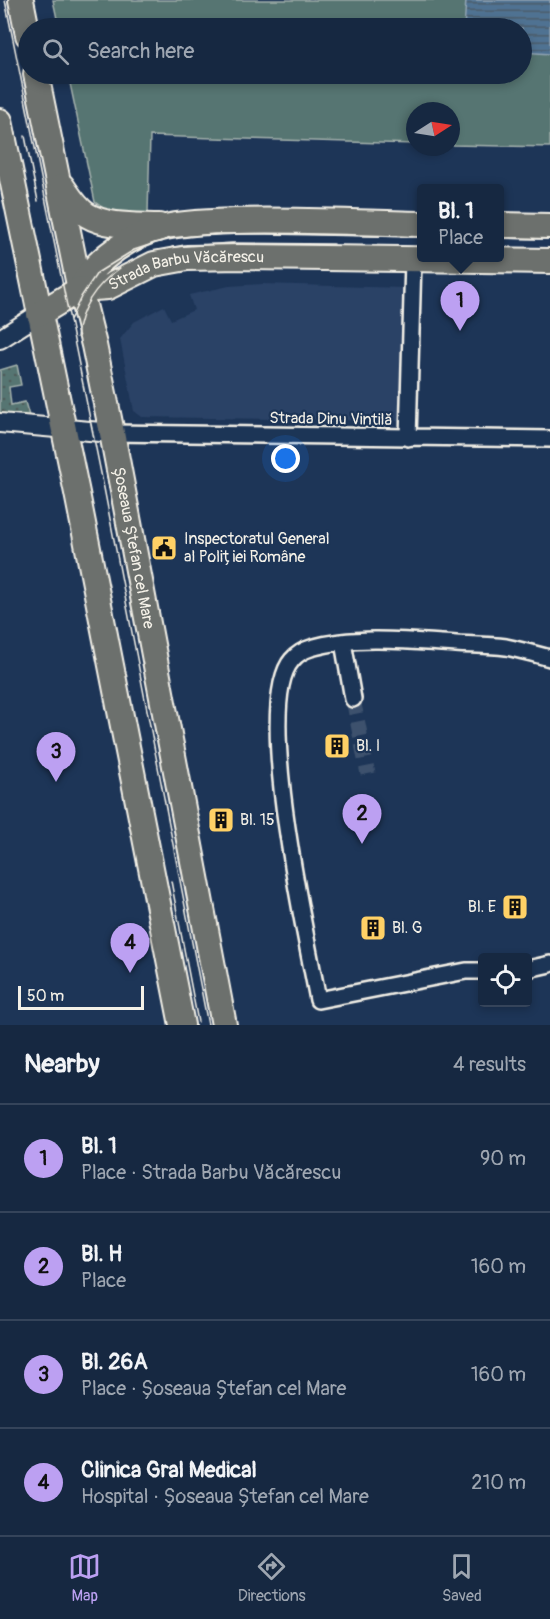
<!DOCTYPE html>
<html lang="en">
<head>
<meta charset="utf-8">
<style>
  :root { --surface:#162841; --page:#23344c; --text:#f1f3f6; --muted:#9ea6b1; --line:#35445a; --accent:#bca0f2 }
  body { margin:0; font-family:Pangolin,sans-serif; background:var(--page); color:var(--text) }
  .controls { position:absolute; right:18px; bottom:18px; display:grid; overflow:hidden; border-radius:6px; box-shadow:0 3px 9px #0003 }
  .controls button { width:54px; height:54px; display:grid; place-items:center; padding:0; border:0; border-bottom:2px solid var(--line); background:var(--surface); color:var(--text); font:30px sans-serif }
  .compass { position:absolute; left:406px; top:102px; width:54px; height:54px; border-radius:50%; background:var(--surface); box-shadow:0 3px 9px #0003; rotate:78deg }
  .scale { position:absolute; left:18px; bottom:15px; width:126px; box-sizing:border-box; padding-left:6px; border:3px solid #f4f1e8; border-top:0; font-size:16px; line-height:21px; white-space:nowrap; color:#f4f1e8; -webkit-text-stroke:4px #1d3557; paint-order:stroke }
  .you { position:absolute; left:286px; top:459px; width:21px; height:21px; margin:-15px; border:4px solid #fff; border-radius:50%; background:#1a73e8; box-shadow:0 0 0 9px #1a73e833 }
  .badge { display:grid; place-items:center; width:39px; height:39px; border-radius:50%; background:var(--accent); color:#111; font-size:20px; font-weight:700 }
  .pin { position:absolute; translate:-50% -50px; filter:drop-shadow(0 2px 3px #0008) }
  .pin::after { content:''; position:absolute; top:32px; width:21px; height:18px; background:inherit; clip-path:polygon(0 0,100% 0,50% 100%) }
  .popup { position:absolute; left:417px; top:184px; width:87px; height:78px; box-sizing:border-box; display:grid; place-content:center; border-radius:6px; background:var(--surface); filter:drop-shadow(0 2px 4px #0005); font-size:20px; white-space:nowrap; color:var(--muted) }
  .popup b { font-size:22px; color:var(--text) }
  .popup::after { content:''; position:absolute; left:50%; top:100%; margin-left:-12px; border:12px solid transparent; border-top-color:var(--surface) }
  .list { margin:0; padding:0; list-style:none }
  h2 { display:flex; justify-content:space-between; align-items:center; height:78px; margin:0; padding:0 24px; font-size:26px }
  h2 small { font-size:20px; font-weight:400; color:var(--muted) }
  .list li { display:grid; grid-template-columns:39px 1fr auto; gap:18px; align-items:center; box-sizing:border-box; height:108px; padding:0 24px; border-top:2px solid var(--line) }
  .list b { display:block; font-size:22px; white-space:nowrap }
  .list p { margin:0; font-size:20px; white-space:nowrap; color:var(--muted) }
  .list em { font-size:20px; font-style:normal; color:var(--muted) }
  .icon { flex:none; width:33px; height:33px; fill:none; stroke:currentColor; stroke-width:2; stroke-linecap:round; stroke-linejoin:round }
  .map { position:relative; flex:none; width:550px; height:1025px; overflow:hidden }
  .search { position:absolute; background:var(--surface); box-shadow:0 3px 9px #0003; left:18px; right:18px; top:18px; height:66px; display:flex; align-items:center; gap:15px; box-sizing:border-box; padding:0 21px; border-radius:33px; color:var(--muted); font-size:22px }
  .sheet { height:510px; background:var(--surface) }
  nav { display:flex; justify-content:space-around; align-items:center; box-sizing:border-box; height:84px; border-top:2px solid var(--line); background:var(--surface); font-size:16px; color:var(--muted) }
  nav a { display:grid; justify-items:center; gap:3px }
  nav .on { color:var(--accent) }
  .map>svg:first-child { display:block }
  .built { fill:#2a4266 }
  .grass { fill:#567472; stroke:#a5b2ad; stroke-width:1.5 }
  .park { fill:url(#park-dots); stroke:#a5b2ad; stroke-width:1.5 }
  .water { fill:url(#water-rules); stroke:#92a5b4; stroke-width:1.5 }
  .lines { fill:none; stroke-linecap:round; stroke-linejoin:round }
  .minor-tunnel { stroke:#3d516d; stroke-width:15; stroke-dasharray:15 8; stroke-linecap:butt }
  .minor-casing { stroke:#f4f1e8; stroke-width:20 }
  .tertiary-casing { stroke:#f4f1e8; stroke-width:22 }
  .primary-casing { stroke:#f4f1e8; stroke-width:28 }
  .minor { stroke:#1d3557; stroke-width:15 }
  .tertiary { stroke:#1d3557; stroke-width:18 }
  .primary { stroke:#6c706d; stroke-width:24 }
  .tram { stroke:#f4f1e8; stroke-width:1.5 }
  .labels { text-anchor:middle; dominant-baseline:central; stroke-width:4.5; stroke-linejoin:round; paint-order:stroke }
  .street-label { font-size:16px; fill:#f4f1e8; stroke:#1d3557 }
  .poi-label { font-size:16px; fill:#f4f1e8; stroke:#1d3557; text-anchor:start }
</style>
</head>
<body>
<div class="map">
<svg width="550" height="1025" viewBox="0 0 550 1025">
  <defs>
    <pattern id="park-dots" width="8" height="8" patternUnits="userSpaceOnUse" patternTransform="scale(1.5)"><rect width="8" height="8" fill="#567472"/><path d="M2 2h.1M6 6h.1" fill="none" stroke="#4f5c5a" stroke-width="1.8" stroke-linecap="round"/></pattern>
    <pattern id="water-rules" width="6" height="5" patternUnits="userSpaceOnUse" patternTransform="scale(1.5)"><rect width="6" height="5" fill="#507292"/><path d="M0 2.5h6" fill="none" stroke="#4c5b68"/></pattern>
  </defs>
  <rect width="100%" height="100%" fill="#1d3557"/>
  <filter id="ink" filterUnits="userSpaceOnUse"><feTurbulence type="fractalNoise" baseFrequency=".0167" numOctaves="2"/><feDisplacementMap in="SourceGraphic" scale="12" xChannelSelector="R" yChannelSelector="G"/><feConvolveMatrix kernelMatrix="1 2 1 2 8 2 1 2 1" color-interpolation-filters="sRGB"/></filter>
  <g filter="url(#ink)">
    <path class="built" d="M262,284L404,288L401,421L142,417L134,411L120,339L134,322L164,306L171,320L194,310L189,295L229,286Z"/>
    <path class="grass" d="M53,0H550V147L451,145V111H415V144L150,136L148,213H110L95,202L68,74H522V28H59Z"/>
    <path class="park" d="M17,365L21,385L9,387L11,405L25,402L29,416L0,414V370Z"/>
    <path class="water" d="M466,0H550V54L522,52V28H464Z"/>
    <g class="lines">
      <path class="minor-tunnel" d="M353,699L368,774"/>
      <defs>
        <path id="minor" d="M112,433L550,439
          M408,438L413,260
          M343,642L353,699
          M528,969L550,964
          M482,971H466L318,1000C307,938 253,704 292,660C297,654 304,650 311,648C354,635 411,641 456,644C472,645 489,645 506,647C521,650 535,654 550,658"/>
        <path id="tertiary" d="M0,339L39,314
          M0,423L112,433"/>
        <g id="primary">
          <path d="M21,0L28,35"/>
          <path id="s1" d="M36,74L79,285L94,345L112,433L224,1025"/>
          <path d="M0,121L77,493L182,1025"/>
          <path d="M62,186C69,196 76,208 87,215C107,227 137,225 159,226"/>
          <path d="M499,225L550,226"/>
          <path id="s2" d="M80,289L108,287L154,264L187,258L240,257L550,261"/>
          <path d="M80,289C94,259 133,233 166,227C187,222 212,222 234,221C296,219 359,223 421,224"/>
          <path d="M39,314L80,289"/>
        </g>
      </defs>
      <use href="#minor" class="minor-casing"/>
      <use href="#tertiary" class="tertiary-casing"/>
      <use href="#primary" class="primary-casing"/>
      <use href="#minor" class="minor"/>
      <use href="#tertiary" class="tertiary"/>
      <use href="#primary" class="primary"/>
      <path class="tram" d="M5,0L104,488L208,1025
        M25,136L38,201
        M499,238L550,239
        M172,247L232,243L334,244
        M70,320L81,297L97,273L134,250L171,238L214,234H267L421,237
        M77,337C80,307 96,285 120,268
        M171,881L198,1022"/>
    </g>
  </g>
  <defs>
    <symbol id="civic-square" viewBox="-11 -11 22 22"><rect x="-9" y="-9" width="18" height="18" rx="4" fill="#ffd166" stroke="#1d3557"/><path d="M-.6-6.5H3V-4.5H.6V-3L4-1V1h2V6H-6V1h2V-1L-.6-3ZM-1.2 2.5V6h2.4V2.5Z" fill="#111"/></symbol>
    <symbol id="building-square" viewBox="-11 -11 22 22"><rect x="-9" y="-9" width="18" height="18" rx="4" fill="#ffd166" stroke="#1d3557"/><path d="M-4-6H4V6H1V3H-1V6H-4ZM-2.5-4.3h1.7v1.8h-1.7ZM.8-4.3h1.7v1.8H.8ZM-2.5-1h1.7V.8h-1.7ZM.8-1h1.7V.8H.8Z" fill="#111"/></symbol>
  </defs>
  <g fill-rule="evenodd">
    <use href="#civic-square" x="149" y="533" width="30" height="30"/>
    <use href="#building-square" x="322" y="731" width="30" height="30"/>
    <use href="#building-square" x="206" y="805" width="30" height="30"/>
    <use href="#building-square" x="500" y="892" width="30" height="30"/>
    <use href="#building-square" x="358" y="913" width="30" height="30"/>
  </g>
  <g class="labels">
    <g class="street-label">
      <text stroke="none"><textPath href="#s2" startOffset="110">Strada Barbu Văcărescu</textPath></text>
      <text transform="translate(331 419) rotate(1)">Strada Dinu Vintilă</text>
      <text stroke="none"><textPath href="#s1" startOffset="484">Șoseaua Ștefan cel Mare</textPath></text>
    </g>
    <g class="poi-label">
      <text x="184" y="539">Inspectoratul General<tspan x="184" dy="18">al Poliției Române</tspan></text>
      <text x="356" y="746">Bl. I</text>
      <text x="240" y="820">Bl. 15</text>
      <text x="496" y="907" text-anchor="end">Bl. E</text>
      <text x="392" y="928">Bl. G</text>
    </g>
  </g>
</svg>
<div class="controls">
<button><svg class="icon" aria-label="locate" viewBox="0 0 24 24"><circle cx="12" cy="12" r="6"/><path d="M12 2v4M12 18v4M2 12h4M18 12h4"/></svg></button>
</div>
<svg class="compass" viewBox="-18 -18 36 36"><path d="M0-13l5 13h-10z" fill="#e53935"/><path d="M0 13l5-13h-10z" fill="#9ea6b1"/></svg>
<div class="scale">50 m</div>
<div class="you"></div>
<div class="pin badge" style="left:460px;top:331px">1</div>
<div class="popup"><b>Bl. 1</b>Place</div>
<div class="pin badge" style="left:362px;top:844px">2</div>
<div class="pin badge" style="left:56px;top:782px">3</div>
<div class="pin badge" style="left:130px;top:973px">4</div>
<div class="search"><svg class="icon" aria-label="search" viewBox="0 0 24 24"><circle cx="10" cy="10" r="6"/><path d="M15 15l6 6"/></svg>Search here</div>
</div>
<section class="sheet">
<h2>Nearby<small>4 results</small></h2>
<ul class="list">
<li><span class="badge">1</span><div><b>Bl. 1</b><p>Place · Strada Barbu Văcărescu</p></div><em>90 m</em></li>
<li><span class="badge">2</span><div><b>Bl. H</b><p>Place</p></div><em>160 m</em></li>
<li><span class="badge">3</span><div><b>Bl. 26A</b><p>Place · Șoseaua Ștefan cel Mare</p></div><em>160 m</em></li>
<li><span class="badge">4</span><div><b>Clinica Gral Medical</b><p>Hospital · Șoseaua Ștefan cel Mare</p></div><em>210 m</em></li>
</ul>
</section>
<nav>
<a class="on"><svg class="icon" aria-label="map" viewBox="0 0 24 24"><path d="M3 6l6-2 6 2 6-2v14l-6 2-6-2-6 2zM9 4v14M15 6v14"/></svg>Map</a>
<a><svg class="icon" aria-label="directions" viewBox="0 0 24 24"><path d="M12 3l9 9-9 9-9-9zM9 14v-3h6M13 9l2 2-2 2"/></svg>Directions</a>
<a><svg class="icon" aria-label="saved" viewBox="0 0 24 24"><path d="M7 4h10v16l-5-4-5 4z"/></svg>Saved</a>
</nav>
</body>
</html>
